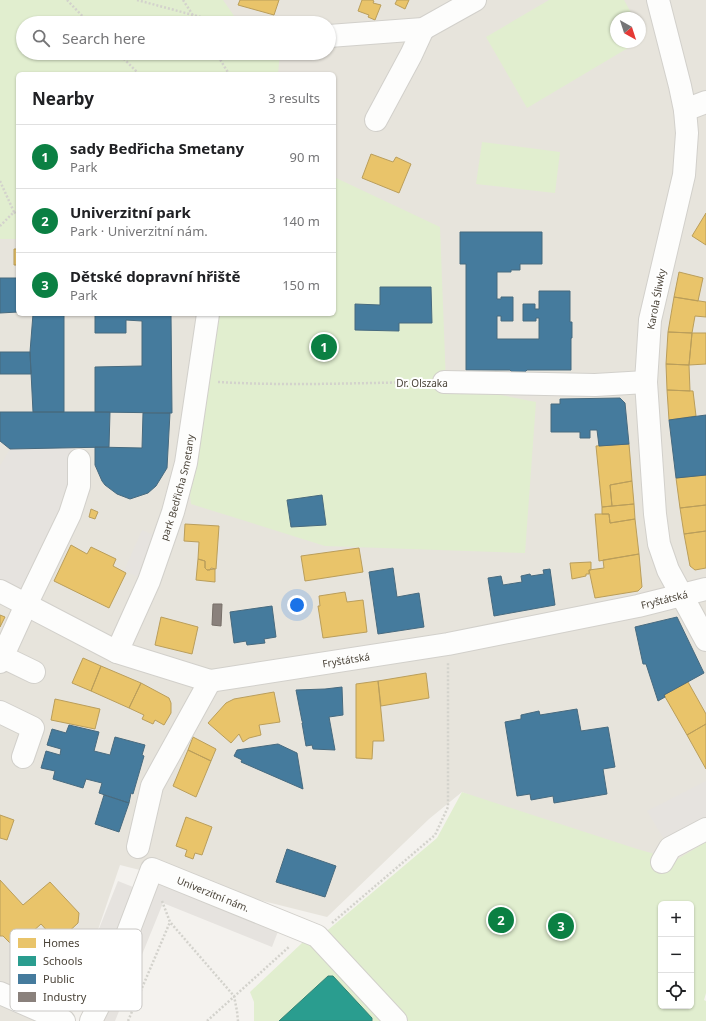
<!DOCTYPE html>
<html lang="en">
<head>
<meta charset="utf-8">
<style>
  :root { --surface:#fff; --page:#f2f2f2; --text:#202124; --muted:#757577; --line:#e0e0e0; --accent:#0b8043 }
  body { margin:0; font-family:"Noto Sans",sans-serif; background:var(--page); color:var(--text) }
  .controls { position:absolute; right:12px; bottom:12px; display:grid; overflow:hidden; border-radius:6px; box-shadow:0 1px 3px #0004 }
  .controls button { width:36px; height:36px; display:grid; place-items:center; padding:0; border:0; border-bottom:1px solid var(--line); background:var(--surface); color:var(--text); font:20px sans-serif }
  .compass { position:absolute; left:610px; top:12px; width:36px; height:36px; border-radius:50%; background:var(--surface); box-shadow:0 1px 3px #0004; rotate:141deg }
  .you { position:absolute; left:297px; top:605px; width:14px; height:14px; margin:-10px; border:3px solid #fff; border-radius:50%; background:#1a73e8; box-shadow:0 0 0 6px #1a73e833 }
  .badge { display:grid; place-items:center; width:26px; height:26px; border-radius:50%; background:var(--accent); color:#fff; font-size:13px; font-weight:700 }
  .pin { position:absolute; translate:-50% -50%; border:2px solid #fff; box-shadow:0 1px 4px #0006 }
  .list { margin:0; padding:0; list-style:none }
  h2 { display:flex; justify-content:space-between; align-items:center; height:52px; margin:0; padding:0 16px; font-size:17px }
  h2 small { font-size:13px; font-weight:400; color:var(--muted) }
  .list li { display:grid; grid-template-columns:26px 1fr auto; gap:12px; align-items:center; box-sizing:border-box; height:64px; padding:0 16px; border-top:1px solid var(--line) }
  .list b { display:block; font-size:15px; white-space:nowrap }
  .list p { margin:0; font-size:13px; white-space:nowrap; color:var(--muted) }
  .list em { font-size:13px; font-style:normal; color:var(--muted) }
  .icon { flex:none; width:22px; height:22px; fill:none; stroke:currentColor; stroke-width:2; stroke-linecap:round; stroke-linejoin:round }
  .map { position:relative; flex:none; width:706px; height:1021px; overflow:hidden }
  .search { position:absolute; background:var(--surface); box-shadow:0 1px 3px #0004; left:16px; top:16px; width:320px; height:44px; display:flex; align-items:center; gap:10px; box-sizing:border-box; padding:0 14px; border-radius:22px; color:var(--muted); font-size:15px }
  .panel { position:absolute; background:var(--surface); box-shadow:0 1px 3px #0004; left:16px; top:72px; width:320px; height:244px; border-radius:6px }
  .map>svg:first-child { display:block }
  .residential { fill:#e7e4dc; fill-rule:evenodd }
  .green { fill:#e1eecf; fill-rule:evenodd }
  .parking { fill:#e6e3df }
  .homes { fill:#e9c46a; stroke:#ba9e5b }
  .schools { fill:#2a9d8f; stroke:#348275 }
  .public { fill:#457b9d; stroke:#476a7f }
  .industry { fill:#8a817c; stroke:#776f68 }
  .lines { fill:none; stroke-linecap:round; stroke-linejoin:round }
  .minor-casing { stroke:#d2d0cb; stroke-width:24 }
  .path { stroke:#d3d2cc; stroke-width:2.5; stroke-dasharray:2 2; stroke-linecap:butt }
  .minor { stroke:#fdfdfc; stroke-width:22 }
  .labels { text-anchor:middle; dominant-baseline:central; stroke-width:4; stroke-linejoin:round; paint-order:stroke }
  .street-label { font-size:10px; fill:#4b4439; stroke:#fff }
  .key { fill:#fff; stroke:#c9c7c4; stroke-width:1 }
  .key-label { font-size:11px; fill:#4b4439 }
</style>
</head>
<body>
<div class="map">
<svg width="706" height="1021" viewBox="0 0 706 1021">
  <rect width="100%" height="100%" fill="#f4f2ee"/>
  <path class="residential" d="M0,0H706V893L462,792L429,819L327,917L120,865L67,1021H0ZM616,18H640V42H616ZM23,23H329V53H23ZM18,74H334V314H18Z"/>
  <path class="green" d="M0,0H223L239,23H23V53H280L278,74H18V239H0Z
    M549,0H624L634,18H616V42H638L527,108L486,37Z
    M482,142L560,152L555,193L476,184Z
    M334,177L440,227L446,384L536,402L525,553L325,546L191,504L186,463L208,314H334Z
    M462,792L637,849L676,860L706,842V993L704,1000L706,1001V1021H254V1002L250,992L302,943L322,935L437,838ZM661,904H691V1006H661Z"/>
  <path class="parking" d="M72,447V487L17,600L0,591V466L10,449Z
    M142,530L163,539L149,581L124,571Z
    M706,781V838L673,854L647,811Z
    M152,869L282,921L272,947L163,903L115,1021H91L94,1014L69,1004L118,881L143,891Z"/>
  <path class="homes" d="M240,0H279L274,15L238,5Z
    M362,0H372L374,1L373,3L381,5L375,20L368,17L369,15L358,11Z
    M397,0H409L405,9L395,4Z
    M371,154L393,162L396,157L411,164L399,193L362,178Z
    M706,213V245L692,236Z
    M14,249H18V265H14Z
    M679,272L703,278L698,301L674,297Z
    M674,297L706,302V317L695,316L692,333L668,332Z
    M668,332L692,333L689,365L666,364Z
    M692,333H706V364L689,365Z
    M666,364L689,365L690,391L667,390Z
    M667,390L693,391L696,416L669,420Z
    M629,444L632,481L610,485L612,506L602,507L596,446Z
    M706,475V505L680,508L676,478Z
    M632,481L634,504L612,506L610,485Z
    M634,504L635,519L610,523L609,514H602V507Z
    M706,505V531L684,534L680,508Z
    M91,509L98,512L95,519L89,517Z
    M595,514H609L610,523L635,519L639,554L599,561Z
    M185,524L219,526L216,569L211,568L210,570H207L205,568V561L198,559L199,542L184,541Z
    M706,531V568L695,570L690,566L684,534Z
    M71,545L87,554L91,547L116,559L113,566L126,573L109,608L54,581Z
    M359,548L363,572L305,581L301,556Z
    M639,554L642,587L638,591L595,598L589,570L604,568L603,560Z
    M198,559L205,561V568L207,570L215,569V582L196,580Z
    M591,562V570H589V574H586V576L572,579L570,563Z
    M345,592L347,602L363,600L367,632L323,638L318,606H320L319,596Z
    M0,615L5,617L0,627Z
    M161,617L198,627L192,654L155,645Z
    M83,658L101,666L91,691L72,683Z
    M101,666L141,683L129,708L91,691Z
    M426,673L429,698L381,706L378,681Z
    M378,681L384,741H373L372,759L356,758V684Z
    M688,682L706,714V724L687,735L664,695Z
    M141,683L169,698L171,703V713L164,725L155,720L153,724L142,719L144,715L129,708Z
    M274,692L280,722L259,725L261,735L249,738L243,742L239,734L231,743L208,723L226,703L234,699Z
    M55,699L100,709L95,729L51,720Z
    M706,724V769L687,735Z
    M193,737L216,749L211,761L188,750Z
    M188,750L211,761L196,797L173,786Z
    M0,815L14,820L7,840L0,838Z
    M186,817L212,827L202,855L195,853L193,859L185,856L187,850L176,846Z
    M0,880L23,905L50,882L79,913L78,923L63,937L52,936L41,924L31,933L36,938L30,944L25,939L15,948L3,936H0Z"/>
  <path class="schools" d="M328,976H333L372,1018V1021H279Z"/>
  <path class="public" d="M460,232H542V264H520V270H511V272H497V299H501V297H513V321H501V316H497V339H539V318H536V321H523V304H535V309H539V291H570V322H572V338H571V370H527L525,372H512L510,370H466V264H460Z
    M0,278H18V312L0,313Z
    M380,287H431L432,323H399V331L355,330V304L380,305Z
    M33,314H64V412H33L30,352Z
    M95,314H171L172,413L95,412V367L142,366V321L126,320V333H95Z
    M0,352H30L31,374H0Z
    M620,398L625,403L629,444L599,446L597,430H590V438H580V432H551V404H560V399Z
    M0,412H110L109,447L10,449L0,441Z
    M143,413H170L167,468L156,486L148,493L130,499L117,494L105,485L102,481L95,465V447L142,448Z
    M706,415V475L676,478L669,420Z
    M322,495L326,525L291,527L287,500Z
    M393,568L397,597L419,593L424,627L378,634L369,572Z
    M550,569L555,605L494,616L488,578L501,576L503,585L522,582L521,576L530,574L531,576L544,574L543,570Z
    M272,606L276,637L264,639L265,643L247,645L246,641L234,643L230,612Z
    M677,617L704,673L664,695L665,697L658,701L646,664H643L635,627Z
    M342,687L343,715L329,717L335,750L313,749L312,745L306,746L302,723H303L302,721L296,690L325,689Z
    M577,709L581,731L608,727L615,767L603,769L607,794L554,803L553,796L531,800L530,794L517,796L505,722L521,719V715L539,711L540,715Z
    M69,725L99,732L94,751L110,755L115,737L145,745L142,755L144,756L133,794L131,793L129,803L99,793L102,783L86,779L83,788L53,779L55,771L41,768L46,751L60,755L61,749L47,745L52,729L66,733Z
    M278,744L297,753L303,789L241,762L242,760L234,756L237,750Z
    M104,795L129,803L119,832L95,824Z
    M287,849L336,866L325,897L276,882Z"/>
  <path class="industry" d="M213,604H222L221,626L212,625Z"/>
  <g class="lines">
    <defs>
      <g id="minor">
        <path d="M658,0L680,86L685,110L687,133L684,175L650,320L646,382L655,514L659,544L668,570L706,640"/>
        <path d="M329,36L423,29L475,0"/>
        <path d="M685,110L706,102"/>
        <path d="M376,120L411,55L423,29"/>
        <path d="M444,382L595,385L646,382"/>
        <path id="s1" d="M0,591L117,652L210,681L448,644L638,606L706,589"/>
        <path id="s2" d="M117,652L149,581L173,512L186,463L208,314"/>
        <path d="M3,657L34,672"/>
        <path d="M0,662L26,605L70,514L79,486V460"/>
        <path d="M0,712L33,728L23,757"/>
        <path d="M138,847L152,786L210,681"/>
        <path d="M662,862L670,848L706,829"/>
        <path d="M0,993L64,1021"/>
        <path id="s3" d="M91,1021L105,993L152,869L317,936L396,1021"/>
      </g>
    </defs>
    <use href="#minor" class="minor-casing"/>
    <path class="path" d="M67,0L89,23
      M137,0L223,23
      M183,0L198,23
      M118,53L139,74
      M216,53L229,74
      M0,181L14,212L0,226
      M14,212L18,215
      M218,382C287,386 356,383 425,382
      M162,901L170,922L234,996L237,1011L238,1021
      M332,923L435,835L448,807V663
      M128,1021L170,922
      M207,1021L290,946"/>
    <use href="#minor" class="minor"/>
  </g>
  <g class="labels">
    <g class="street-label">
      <text transform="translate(656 299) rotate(-79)">Karola Śliwky</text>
      <text x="422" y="383">Dr. Olszaka</text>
      <text stroke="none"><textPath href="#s2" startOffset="176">park Bedřicha Smetany</textPath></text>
      <text stroke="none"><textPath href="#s1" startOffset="691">Fryštátská</textPath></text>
      <text stroke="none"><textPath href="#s1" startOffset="367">Fryštátská</textPath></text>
      <text stroke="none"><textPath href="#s3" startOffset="230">Univerzitní nám.</textPath></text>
    </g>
  </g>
  <rect x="10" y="929" width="132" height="82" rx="6" class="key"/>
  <rect x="18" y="938" width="18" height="10" fill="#e9c46a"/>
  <rect x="18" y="956" width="18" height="10" fill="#2a9d8f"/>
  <rect x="18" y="974" width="18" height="10" fill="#457b9d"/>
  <rect x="18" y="992" width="18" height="10" fill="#8a817c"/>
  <g class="key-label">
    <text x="43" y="947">Homes</text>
    <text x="43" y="965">Schools</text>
    <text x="43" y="983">Public</text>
    <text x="43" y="1001">Industry</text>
  </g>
</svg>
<div class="controls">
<button>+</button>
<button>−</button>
<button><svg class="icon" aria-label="locate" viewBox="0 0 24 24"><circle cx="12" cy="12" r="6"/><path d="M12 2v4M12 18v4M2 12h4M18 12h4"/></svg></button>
</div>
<svg class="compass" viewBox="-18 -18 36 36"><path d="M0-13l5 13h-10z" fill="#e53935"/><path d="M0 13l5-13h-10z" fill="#757577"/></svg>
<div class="you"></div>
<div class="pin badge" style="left:324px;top:347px">1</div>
<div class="pin badge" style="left:501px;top:920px">2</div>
<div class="pin badge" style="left:561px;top:926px">3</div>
<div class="search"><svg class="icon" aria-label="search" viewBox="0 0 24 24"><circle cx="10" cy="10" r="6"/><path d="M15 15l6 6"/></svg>Search here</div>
<section class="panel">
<h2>Nearby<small>3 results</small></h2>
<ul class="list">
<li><span class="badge">1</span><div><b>sady Bedřicha Smetany</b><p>Park</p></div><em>90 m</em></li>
<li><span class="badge">2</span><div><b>Univerzitní park</b><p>Park · Univerzitní nám.</p></div><em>140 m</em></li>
<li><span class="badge">3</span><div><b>Dětské dopravní hřiště</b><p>Park</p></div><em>150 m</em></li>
</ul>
</section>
</div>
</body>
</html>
